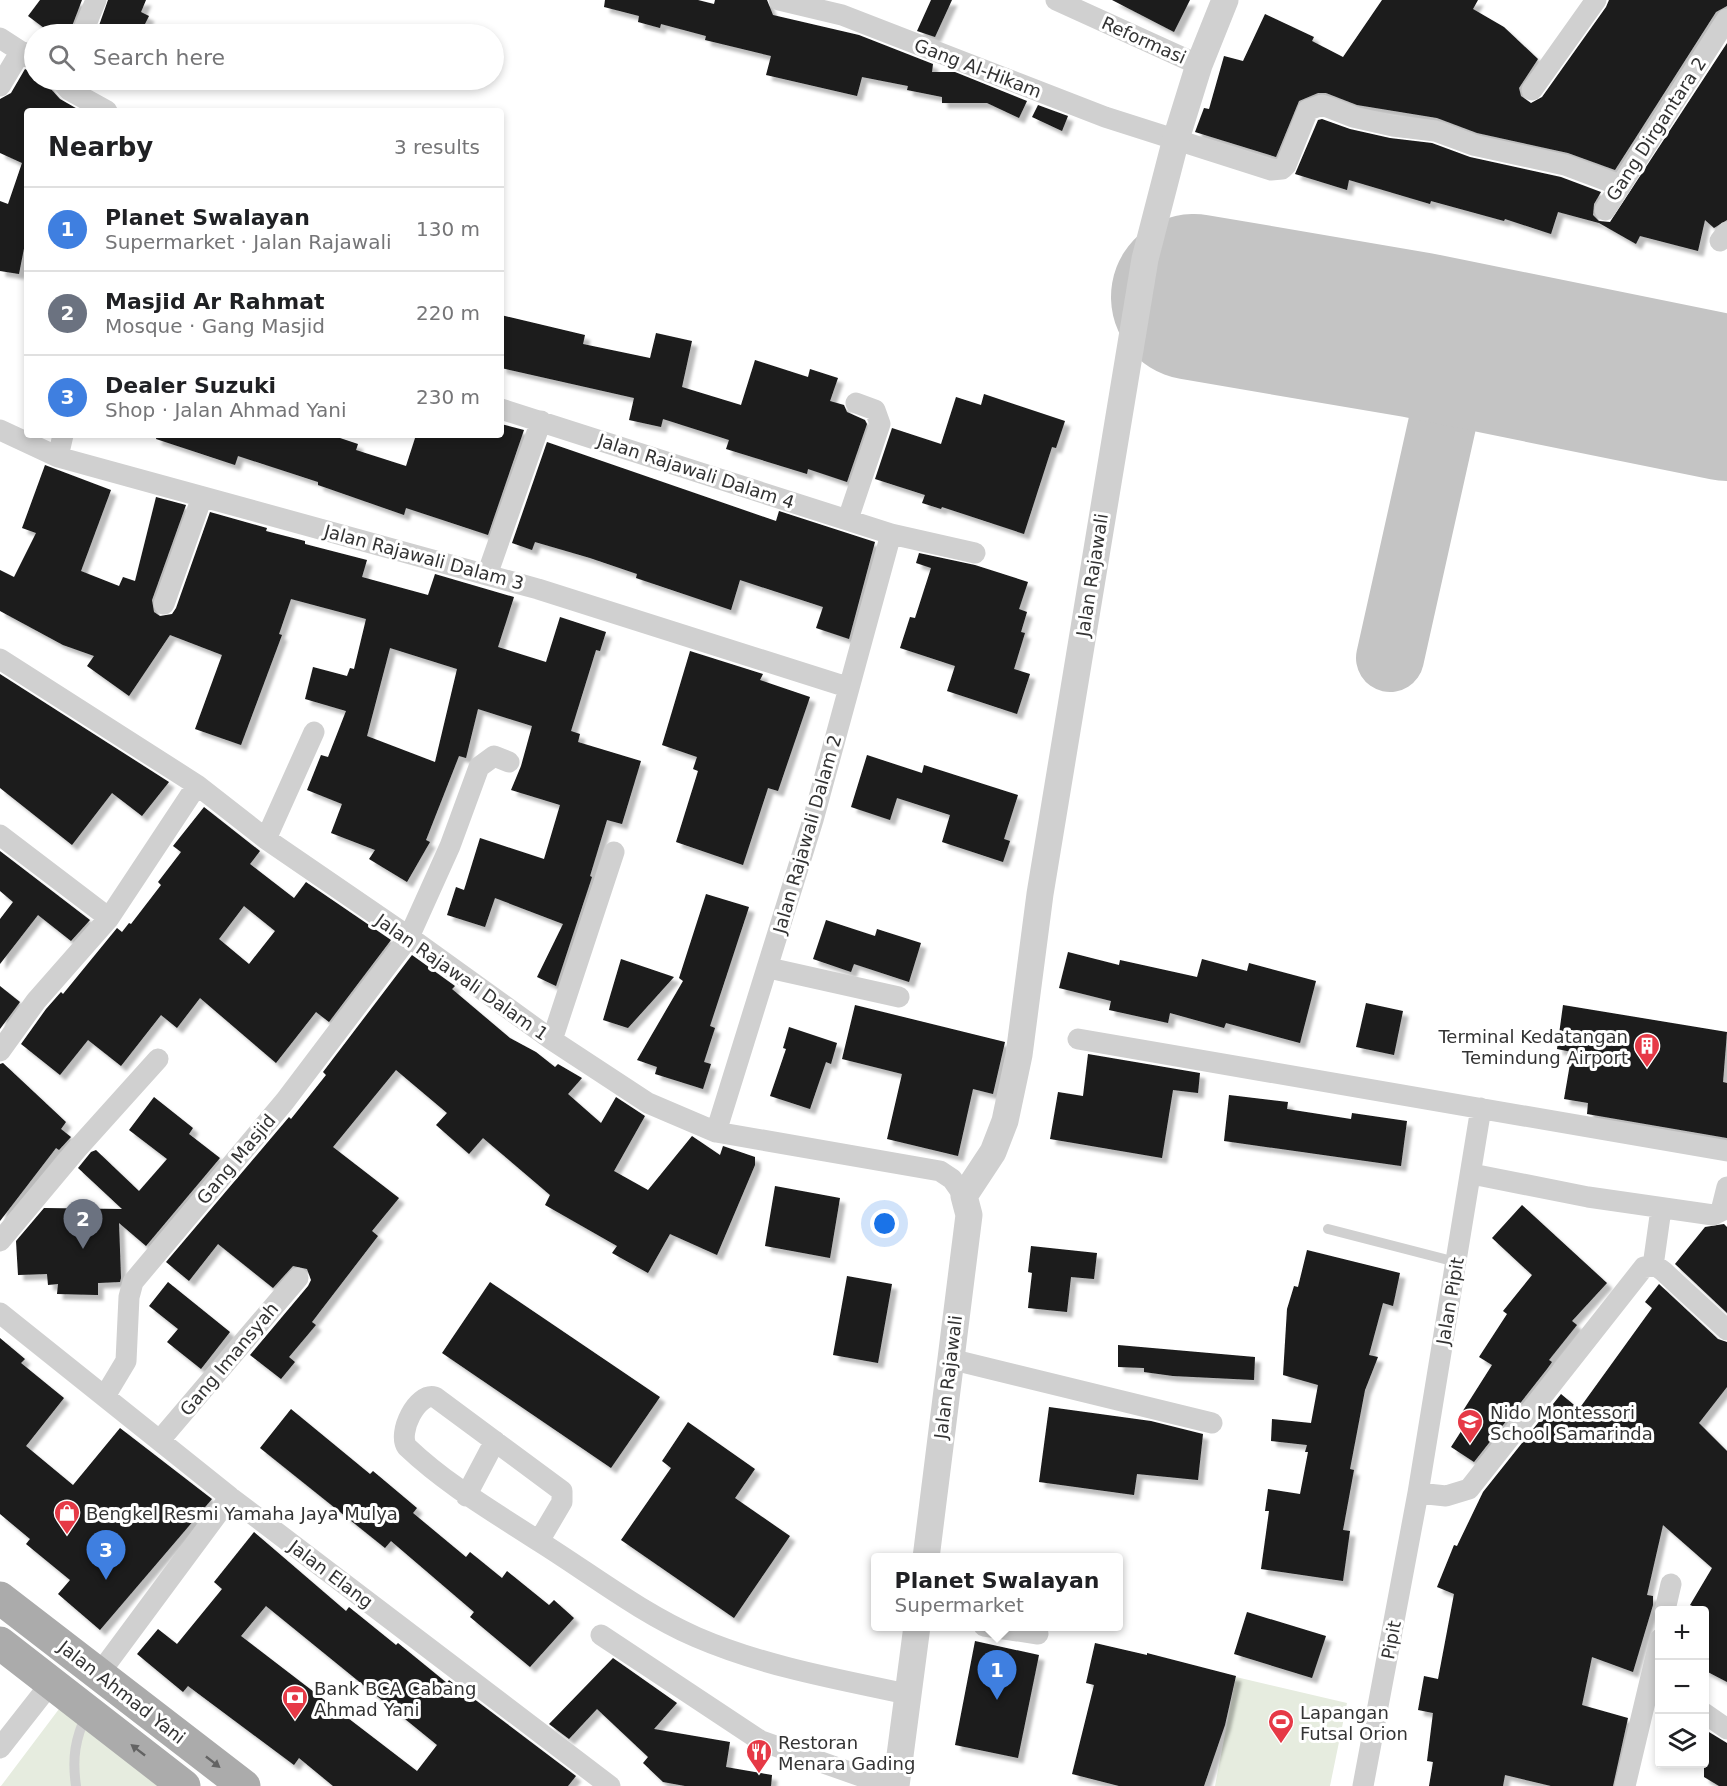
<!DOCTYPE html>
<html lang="en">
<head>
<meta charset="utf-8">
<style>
  :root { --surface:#fff; --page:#f6f6f6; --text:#202124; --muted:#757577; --line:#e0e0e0; --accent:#0b8043 }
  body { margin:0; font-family:"DejaVu Sans",sans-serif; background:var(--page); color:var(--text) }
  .controls { position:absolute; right:18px; bottom:18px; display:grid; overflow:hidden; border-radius:6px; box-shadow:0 3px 9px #0003 }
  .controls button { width:54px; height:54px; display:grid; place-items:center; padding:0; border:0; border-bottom:2px solid var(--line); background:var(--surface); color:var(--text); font:30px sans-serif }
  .you { position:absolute; left:885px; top:1224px; width:21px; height:21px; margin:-15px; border:4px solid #fff; border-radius:50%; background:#1a73e8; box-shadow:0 0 0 9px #1a73e833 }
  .badge { display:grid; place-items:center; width:39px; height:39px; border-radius:50%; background:var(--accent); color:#fff; font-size:20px; font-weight:700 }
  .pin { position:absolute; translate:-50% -50px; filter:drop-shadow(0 2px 3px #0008) }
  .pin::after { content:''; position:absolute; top:32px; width:21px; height:18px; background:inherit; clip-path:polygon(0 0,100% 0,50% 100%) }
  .popup { position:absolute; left:871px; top:1553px; width:252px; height:78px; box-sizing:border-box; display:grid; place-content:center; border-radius:6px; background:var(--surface); filter:drop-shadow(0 2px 4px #0005); font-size:20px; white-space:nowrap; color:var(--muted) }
  .popup b { font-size:22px; color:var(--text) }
  .popup::after { content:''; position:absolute; left:50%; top:100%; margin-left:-12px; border:12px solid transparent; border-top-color:var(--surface) }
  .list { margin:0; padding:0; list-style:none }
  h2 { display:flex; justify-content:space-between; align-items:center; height:78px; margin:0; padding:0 24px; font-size:26px }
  h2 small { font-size:20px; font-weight:400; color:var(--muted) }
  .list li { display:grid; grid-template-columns:39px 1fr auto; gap:18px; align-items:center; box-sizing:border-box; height:84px; padding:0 24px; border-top:2px solid var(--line) }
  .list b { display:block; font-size:22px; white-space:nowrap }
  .list p { margin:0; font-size:20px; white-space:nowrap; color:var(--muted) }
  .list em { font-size:20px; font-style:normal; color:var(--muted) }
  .icon { flex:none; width:33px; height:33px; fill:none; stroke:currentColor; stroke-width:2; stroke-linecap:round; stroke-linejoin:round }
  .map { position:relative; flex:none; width:1727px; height:1786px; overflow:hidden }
  .search { position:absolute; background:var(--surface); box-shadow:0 3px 9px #0003; left:24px; top:24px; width:480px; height:66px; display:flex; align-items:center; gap:15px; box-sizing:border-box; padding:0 21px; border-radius:33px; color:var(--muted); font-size:22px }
  .panel { position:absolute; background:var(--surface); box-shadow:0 3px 9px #0003; left:24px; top:108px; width:480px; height:330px; border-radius:6px }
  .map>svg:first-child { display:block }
  .green { fill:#e6ecdf }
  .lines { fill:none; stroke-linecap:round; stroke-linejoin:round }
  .taxiway { stroke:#c4c4c4; stroke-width:68 }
  .runway { stroke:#c4c4c4; stroke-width:166 }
  .building { fill:#1a1a1a; fill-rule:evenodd; filter:url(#shadow) }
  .service { stroke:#d0d0d0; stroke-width:10 }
  .minor { stroke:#d0d0d0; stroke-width:21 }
  .tertiary { stroke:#d0d0d0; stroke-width:27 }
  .primary { stroke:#ababab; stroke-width:33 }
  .oneway { fill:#636363 }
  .labels { text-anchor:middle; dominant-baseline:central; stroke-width:6; stroke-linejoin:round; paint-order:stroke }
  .street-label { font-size:18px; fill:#333; stroke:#fff }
  .poi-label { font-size:18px; fill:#333; stroke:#fff; text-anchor:start }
</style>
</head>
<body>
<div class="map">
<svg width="1727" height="1786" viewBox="0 0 1727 1786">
  <defs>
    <filter id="shadow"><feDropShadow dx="5.5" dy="5.5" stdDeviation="1.5" flood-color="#0004"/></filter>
  </defs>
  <rect width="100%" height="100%" fill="#fff"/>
  <path class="green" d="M1236,1677L1347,1703L1330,1786H1215Z
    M59,1709L158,1786H1Z"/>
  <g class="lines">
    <path class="taxiway" d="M1417,335C1437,351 1448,363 1450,389
      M1390,658L1450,389C1464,370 1476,359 1498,351"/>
    <path class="runway" d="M1194,297L1417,335L1727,398"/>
  </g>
  <path class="building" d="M40,0H82L69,34H52L28,16Z
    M108,0H146L141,12L149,16L140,34H96Z
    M605,0H698L714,4L715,0H767L773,15L859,35L933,64L932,72H955L1027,101L1019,118L987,103H942V97L907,90L908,86L862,77L857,96L766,75L771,56L705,40L706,36L661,24L660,28L638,22L639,16L604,7Z
    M931,0H952L935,37L917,31Z
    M1112,0H1190L1174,32Z
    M1382,0H1478L1473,9L1504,27L1538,59L1519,88L1521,96L1531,103L1542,97L1606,7L1609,0H1727V6L1716,12L1615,170L1568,153L1477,133L1437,118L1357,105L1326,93H1318L1299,101L1276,157L1195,132L1204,108L1209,109L1224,56L1243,61L1265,14L1314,37L1312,41L1343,57Z
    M1727,43V220L1714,228L1705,220L1698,251L1640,236L1636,244L1599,223L1558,212L1551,234L1505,219L1504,221L1431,201L1430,204L1349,180L1347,190L1295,174L1318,120L1322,119L1350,129L1390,138L1432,143L1470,157L1561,177L1601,192L1594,204L1593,215L1599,221L1610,222Z
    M25,69L34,73V80H48L50,88L60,99L81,111H27V233L19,274L0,271V201L8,204L22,163L0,153V99L11,93Z
    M1038,105L1068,116L1062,131L1032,117Z
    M501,315L585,335L583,344L650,358L656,333L692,341L682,387L741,405L755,360L808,377L810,369L838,378L830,401L844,405L847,412L865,420L867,424L847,482L808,469L807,474L726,449L729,440L663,419L661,427L629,420L634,398L501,368Z
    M984,394L1065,421L1056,448L1052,447L1024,534L942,507L941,509L922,503L925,495L875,479L892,428L941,444L956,397L981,405Z
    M501,424L524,430L488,535L406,508L404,515L318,485V482L238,456L235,465L156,439L157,435H331L358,444L356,450L406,466L416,435H501Z
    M547,442L776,521L779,511L875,542L849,639L816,628L823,607L740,580L731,610L636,578L637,574L590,558L535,542L532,550L512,543Z
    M45,465L111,490L81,571L119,586L123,577L135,581L156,497L186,505L152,600L154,612L160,616L172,614L176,608L210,512L267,528L266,531L305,541V544L367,560L362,577L428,595L435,574L514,597L498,647L546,662L560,617L606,632L600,651L596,650L571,731L580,734L578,742L641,761L622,824L607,820L590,876L592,877L556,986L537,977L563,924L495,898L485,927L447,915L456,887L464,890L480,838L544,859L560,805L511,790L521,766L532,726L478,709L466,758L459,756L426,840L430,842L407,882L369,859L375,850L331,833L342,804L307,790L321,755L328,757L346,711L305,699L313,667L347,676L350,668L354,669L366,619L291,599L279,634L282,635L241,745L195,729L222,655L170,635L129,696L87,666L94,656L63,645L0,611V570L14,577L36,533L22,528ZM390,648L457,669L435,762L367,736Z
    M919,553L975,565L1028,582L1019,609L1027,612L1021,632L1025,633L1014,669L1030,674L1017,714L947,691L955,666L900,648L910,617L915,618L931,568L916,563Z
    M690,651L763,674L760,680L810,697L778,791L768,788L743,865L676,842L698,771L693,769L697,757L662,745Z
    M0,674L169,782L142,816L112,793L72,845L0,788Z
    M867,755L922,773L924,765L1018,795L1004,839L1010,841L1003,862L942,842L950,815L897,798L890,820L851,807Z
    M204,807L260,851L250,864L294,898L306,882L391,940L329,1022L316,1012L276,1063L200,998L177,1028L161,1015L121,1066L88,1040L60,1075L21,1044L46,1009L61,992L63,994L117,928L122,932L129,923L131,924L161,885L158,882L181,852L173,846ZM244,906L275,931L249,964L219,939Z
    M0,851L90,920L71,941L38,915L0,964V919L13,902L0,891Z
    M706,894L749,907L710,1026L715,1028L704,1062L711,1064L703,1089L655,1074L657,1067L637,1060L683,981L679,978Z
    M826,920L875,936L877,929L921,943L909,982L854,964L851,972L813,959Z
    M1068,952L1119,965L1120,960L1197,977L1202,959L1247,971L1249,963L1316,981L1300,1043L1226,1023L1224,1028L1170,1013L1168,1023L1109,1010L1111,1001L1059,988Z
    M412,955L455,986L452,989L510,1038L536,1052L555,1067L558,1064L582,1078L568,1094L601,1123L616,1097L645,1116L614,1171L648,1190L692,1136L720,1155L723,1146L755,1157V1165L717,1255L670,1234L648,1273L612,1253L617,1246L545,1205L550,1195L483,1138L469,1154L436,1125L447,1113L396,1070L333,1147L399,1198L372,1231L378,1236L312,1322L316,1325L289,1357L295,1362L281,1379L250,1355L308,1286L311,1280L307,1269L293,1266L273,1288L218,1244L189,1281L166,1262L289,1117L291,1119L326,1075L323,1072Z
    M621,959L674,977L628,1028L603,1020Z
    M0,986L20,1002L0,1029Z
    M1366,1003L1403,1011L1394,1055L1356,1047Z
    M855,1005L1005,1042L993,1094L973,1089L958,1156L887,1139L902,1074L842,1059Z
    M1563,1005L1727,1032L1723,1082L1727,1083V1138L1587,1114L1588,1103L1564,1099L1572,1052L1557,1049Z
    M789,1027L837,1043L831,1064L826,1062L810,1109L770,1096L786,1049L783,1048Z
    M1088,1054L1200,1073L1198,1093L1173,1090L1162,1158L1050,1139L1058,1092L1083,1096Z
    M3,1063L66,1122L61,1129L71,1137L59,1150L56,1148L0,1221V1064Z
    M1229,1095L1288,1102L1287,1109L1351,1119L1352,1113L1407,1121L1401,1166L1224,1141Z
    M154,1097L193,1128L189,1134L220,1158L146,1246L119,1223L121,1278L120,1282L98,1283V1295L57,1294L58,1284L48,1285L47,1274L18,1275L16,1241L44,1208L122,1209L78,1168L91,1152L96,1150L139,1191L167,1159L129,1130Z
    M775,1186L840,1198L830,1258L765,1246Z
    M1522,1205L1607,1283L1572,1321L1577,1325L1549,1360L1552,1362L1547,1369L1474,1462L1451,1447L1467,1422L1459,1417L1492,1365L1479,1357L1507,1314L1503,1311L1532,1275L1492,1238Z
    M1724,1224L1727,1227V1313L1675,1264L1705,1227Z
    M1031,1246L1097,1253L1094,1279L1071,1277L1067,1312L1028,1308L1032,1273L1028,1272Z
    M1307,1250L1400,1273L1393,1306L1383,1303L1369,1355L1378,1357L1365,1390L1350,1469L1354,1470L1343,1530L1350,1531L1343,1581L1261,1569L1269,1511H1265L1268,1489L1300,1494L1308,1452H1305L1307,1445L1271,1441L1272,1419L1311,1423L1318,1385L1283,1375L1287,1309L1294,1286L1298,1287Z
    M847,1276L892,1284L878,1363L833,1355Z
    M168,1282L230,1332L201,1369L167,1342L178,1329L149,1306Z
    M490,1282L660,1397L611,1468L442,1353Z
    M1659,1284L1718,1339L1727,1342V1387L1699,1423L1727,1451V1682L1704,1670V1611L1690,1605L1712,1568L1663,1525L1647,1595L1653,1596V1605L1633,1672L1592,1657L1582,1705L1628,1718L1613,1786H1551L1505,1775L1503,1786H1429L1433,1762L1427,1761L1433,1713L1418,1710L1424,1676L1438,1679L1454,1594L1437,1587L1454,1545L1457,1546L1483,1492L1561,1394L1579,1409L1652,1308L1645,1302Z
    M0,1338L25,1359L21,1363L64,1398L26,1446L73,1485L120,1428L212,1499L100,1630L58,1594L70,1580L26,1544L30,1539L0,1514Z
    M1118,1345L1255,1357L1254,1380L1173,1376L1144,1372V1368L1118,1367Z
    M1049,1407L1151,1421L1203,1434L1198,1480L1137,1474L1134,1495L1039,1482Z
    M291,1409L370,1474L373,1471L417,1508L413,1513L466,1557L470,1552L502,1578L507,1571L549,1605L554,1600L574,1618L530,1667L470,1617L474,1612L391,1541L385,1548L260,1448Z
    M688,1422L755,1469L735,1498L790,1536L734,1618L621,1540L671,1468L662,1461Z
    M254,1532L346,1611L349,1607L396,1645L398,1643L447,1683L449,1680L576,1776L568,1786H333L299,1758L294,1765L188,1686L183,1692L137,1654L158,1629L177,1644L222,1589L214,1582ZM266,1606L437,1745L417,1771L241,1636Z
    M1247,1612L1326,1636L1312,1678L1234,1654Z
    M975,1641L1039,1655L1018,1758L955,1745Z
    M1095,1643L1147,1655V1653L1236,1676L1225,1725L1204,1786H1119L1072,1774L1094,1685L1086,1683Z
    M613,1658L677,1703L654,1729L730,1742L726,1767L772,1775L771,1786H685L663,1782L643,1763L648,1757L597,1709L569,1739L549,1724Z
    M1704,1729L1727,1743V1786H1719L1704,1777Z"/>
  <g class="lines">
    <path class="service" d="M1328,1229L1456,1262
      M76,1786C72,1758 75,1739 87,1713"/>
    <path class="minor" d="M779,0L842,15L1105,117L1271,170L1282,169L1286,165L1308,110L1322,105L1353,117L1393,126L1435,131L1473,145L1565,165L1621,186
      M1056,0L1199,65
      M82,34L96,0
      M0,38L34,60
      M60,80L69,90L107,111
      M0,86L21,51
      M1532,90L1596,0
      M1605,210L1727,19
      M1720,241L1727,232
      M501,409L891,534L975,553
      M0,430L58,457L538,589L847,687
      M58,457L63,435
      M848,519L880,424L875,410L856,403
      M487,575L541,421
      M164,604L202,497
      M0,659L197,785L266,839L409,937L552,1040L648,1103L716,1132L940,1171L952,1179L964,1196
      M0,835L109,918
      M266,839L314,732
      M769,968L899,997
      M1078,1039L1727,1151
      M552,1040L614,852
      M0,1051L36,1001L109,918L197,785
      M716,1132L813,820L891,534
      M1472,1174L1588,1197L1713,1215L1721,1211L1727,1187
      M0,1241L77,1149L158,1059
      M1653,1266L1661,1209
      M0,1313L230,1497L610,1786
      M950,1359L1212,1423
      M105,1396L126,1361L129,1297L133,1282L285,1101L409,937L450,846L479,767L494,756L509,762
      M160,1440L298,1278
      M1418,1493L1446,1496L1469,1489L1644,1267L1656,1266L1663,1271L1727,1330
      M466,1496L495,1441
      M539,1541L562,1502V1491L435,1397C417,1392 397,1433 407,1447C447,1485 494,1512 540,1542C591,1574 641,1613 696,1637C763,1666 836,1679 907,1694
      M1665,1610L1671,1584
      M984,1626L1038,1634
      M601,1635L761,1741L889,1786
      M99,1674L230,1497
      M1704,1713L1727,1729
      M0,1748L51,1683
      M1363,1786L1418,1493L1481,1108
      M1625,1786L1660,1639"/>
    <path class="tertiary" d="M926,1558L969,1215L964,1196L993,1152L1005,1121L1019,1055L1040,894L1145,259L1176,139L1199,65L1225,0
      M896,1786L917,1626"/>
    <path class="primary" d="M0,1598L244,1786
      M0,1643L184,1786"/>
  </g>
  <defs><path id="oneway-solid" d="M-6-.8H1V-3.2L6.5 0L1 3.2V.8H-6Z" transform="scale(1.5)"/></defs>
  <g class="oneway">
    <use href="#oneway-solid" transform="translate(138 1750) rotate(-142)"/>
    <use href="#oneway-solid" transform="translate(213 1762) rotate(38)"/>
  </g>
  <defs>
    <symbol id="building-pin" viewBox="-11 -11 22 30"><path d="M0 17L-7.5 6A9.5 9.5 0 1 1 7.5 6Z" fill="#e63946" stroke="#fff"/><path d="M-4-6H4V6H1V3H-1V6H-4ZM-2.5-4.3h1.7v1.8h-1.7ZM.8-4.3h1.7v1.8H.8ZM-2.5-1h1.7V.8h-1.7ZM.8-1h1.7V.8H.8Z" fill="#fff"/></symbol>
    <symbol id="school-pin" viewBox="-11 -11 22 30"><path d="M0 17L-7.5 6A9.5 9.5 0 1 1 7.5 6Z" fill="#e63946" stroke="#fff"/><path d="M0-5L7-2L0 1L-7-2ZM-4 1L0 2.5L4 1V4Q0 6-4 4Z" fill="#fff"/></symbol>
    <symbol id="shop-pin" viewBox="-11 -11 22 30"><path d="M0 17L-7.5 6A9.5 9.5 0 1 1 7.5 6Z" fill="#e63946" stroke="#fff"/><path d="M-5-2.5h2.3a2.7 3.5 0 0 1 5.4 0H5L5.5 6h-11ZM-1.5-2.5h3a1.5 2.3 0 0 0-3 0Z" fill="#fff"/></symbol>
    <symbol id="bank-pin" viewBox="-11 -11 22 30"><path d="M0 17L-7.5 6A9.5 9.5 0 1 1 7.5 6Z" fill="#e63946" stroke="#fff"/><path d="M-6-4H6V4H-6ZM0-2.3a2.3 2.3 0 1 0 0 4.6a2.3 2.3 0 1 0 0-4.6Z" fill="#fff"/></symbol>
    <symbol id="stadium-pin" viewBox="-11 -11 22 30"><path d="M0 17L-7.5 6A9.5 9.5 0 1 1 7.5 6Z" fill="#e63946" stroke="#fff"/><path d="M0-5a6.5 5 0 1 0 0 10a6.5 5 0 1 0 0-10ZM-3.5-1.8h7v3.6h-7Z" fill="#fff"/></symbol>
    <symbol id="restaurant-pin" viewBox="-11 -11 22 30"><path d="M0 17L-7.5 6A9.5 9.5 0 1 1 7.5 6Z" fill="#e63946" stroke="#fff"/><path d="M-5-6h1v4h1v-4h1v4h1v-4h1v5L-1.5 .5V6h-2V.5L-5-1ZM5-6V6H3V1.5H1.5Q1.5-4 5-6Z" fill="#fff"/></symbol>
  </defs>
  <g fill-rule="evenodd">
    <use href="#building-pin" x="1632" y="1031" width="30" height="40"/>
    <use href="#school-pin" x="1455" y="1407" width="30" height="40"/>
    <use href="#shop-pin" x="52" y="1498" width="30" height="40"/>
    <use href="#bank-pin" x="280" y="1683" width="30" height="40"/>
    <use href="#stadium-pin" x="1266" y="1707" width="30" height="40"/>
    <use href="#restaurant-pin" x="744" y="1737" width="30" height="40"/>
  </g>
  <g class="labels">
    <g class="street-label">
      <text transform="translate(1144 40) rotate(24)">Reformasi</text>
      <text transform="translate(978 68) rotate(21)">Gang Al-Hikam</text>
      <text transform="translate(1656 129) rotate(-57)">Gang Dirgantara 2</text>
      <text transform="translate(696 471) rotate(18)">Jalan Rajawali Dalam 4</text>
      <text transform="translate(424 557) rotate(15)">Jalan Rajawali Dalam 3</text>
      <text transform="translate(1092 575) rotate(-81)">Jalan Rajawali</text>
      <text transform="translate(807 834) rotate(-74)">Jalan Rajawali Dalam 2</text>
      <text transform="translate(462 977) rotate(35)">Jalan Rajawali Dalam 1</text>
      <text transform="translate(236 1159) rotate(-50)">Gang Masjid</text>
      <text transform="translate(1450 1301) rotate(-80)">Jalan Pipit</text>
      <text transform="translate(229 1359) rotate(-50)">Gang Imansyah</text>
      <text transform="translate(948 1377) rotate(-83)">Jalan Rajawali</text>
      <text transform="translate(331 1574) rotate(37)">Jalan Elang</text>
      <text transform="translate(1391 1640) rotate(-79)">Pipit</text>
      <text transform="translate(122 1692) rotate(38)">Jalan Ahmad Yani</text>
    </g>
    <g class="poi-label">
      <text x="1628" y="1036" text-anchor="end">Terminal Kedatangan<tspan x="1628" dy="21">Temindung Airport</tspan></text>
      <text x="1490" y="1412">Nido Montessori<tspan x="1490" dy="21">School Samarinda</tspan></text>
      <text x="86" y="1513">Bengkel Resmi Yamaha Jaya Mulya</text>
      <text x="314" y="1688">Bank BCA Cabang<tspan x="314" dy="21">Ahmad Yani</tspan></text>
      <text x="1300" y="1712">Lapangan<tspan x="1300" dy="21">Futsal Orion</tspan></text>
      <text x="778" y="1742">Restoran<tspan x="778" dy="21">Menara Gading</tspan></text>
    </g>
  </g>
</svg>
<div class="controls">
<button>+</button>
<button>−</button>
<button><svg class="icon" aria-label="layers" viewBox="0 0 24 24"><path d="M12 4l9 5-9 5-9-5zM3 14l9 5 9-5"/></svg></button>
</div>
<div class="you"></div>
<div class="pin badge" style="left:997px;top:1700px;background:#3f7fe0">1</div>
<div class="popup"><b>Planet Swalayan</b>Supermarket</div>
<div class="pin badge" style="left:83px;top:1249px;background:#6b7280">2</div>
<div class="pin badge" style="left:106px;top:1580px;background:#3f7fe0">3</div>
<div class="search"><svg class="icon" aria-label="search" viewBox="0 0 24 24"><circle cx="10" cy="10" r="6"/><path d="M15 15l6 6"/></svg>Search here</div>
<section class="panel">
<h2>Nearby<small>3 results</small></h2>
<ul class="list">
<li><span class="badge" style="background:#3f7fe0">1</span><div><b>Planet Swalayan</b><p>Supermarket · Jalan Rajawali</p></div><em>130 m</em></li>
<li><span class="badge" style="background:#6b7280">2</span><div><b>Masjid Ar Rahmat</b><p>Mosque · Gang Masjid</p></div><em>220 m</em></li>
<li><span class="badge" style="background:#3f7fe0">3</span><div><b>Dealer Suzuki</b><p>Shop · Jalan Ahmad Yani</p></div><em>230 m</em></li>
</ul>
</section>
</div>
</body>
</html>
